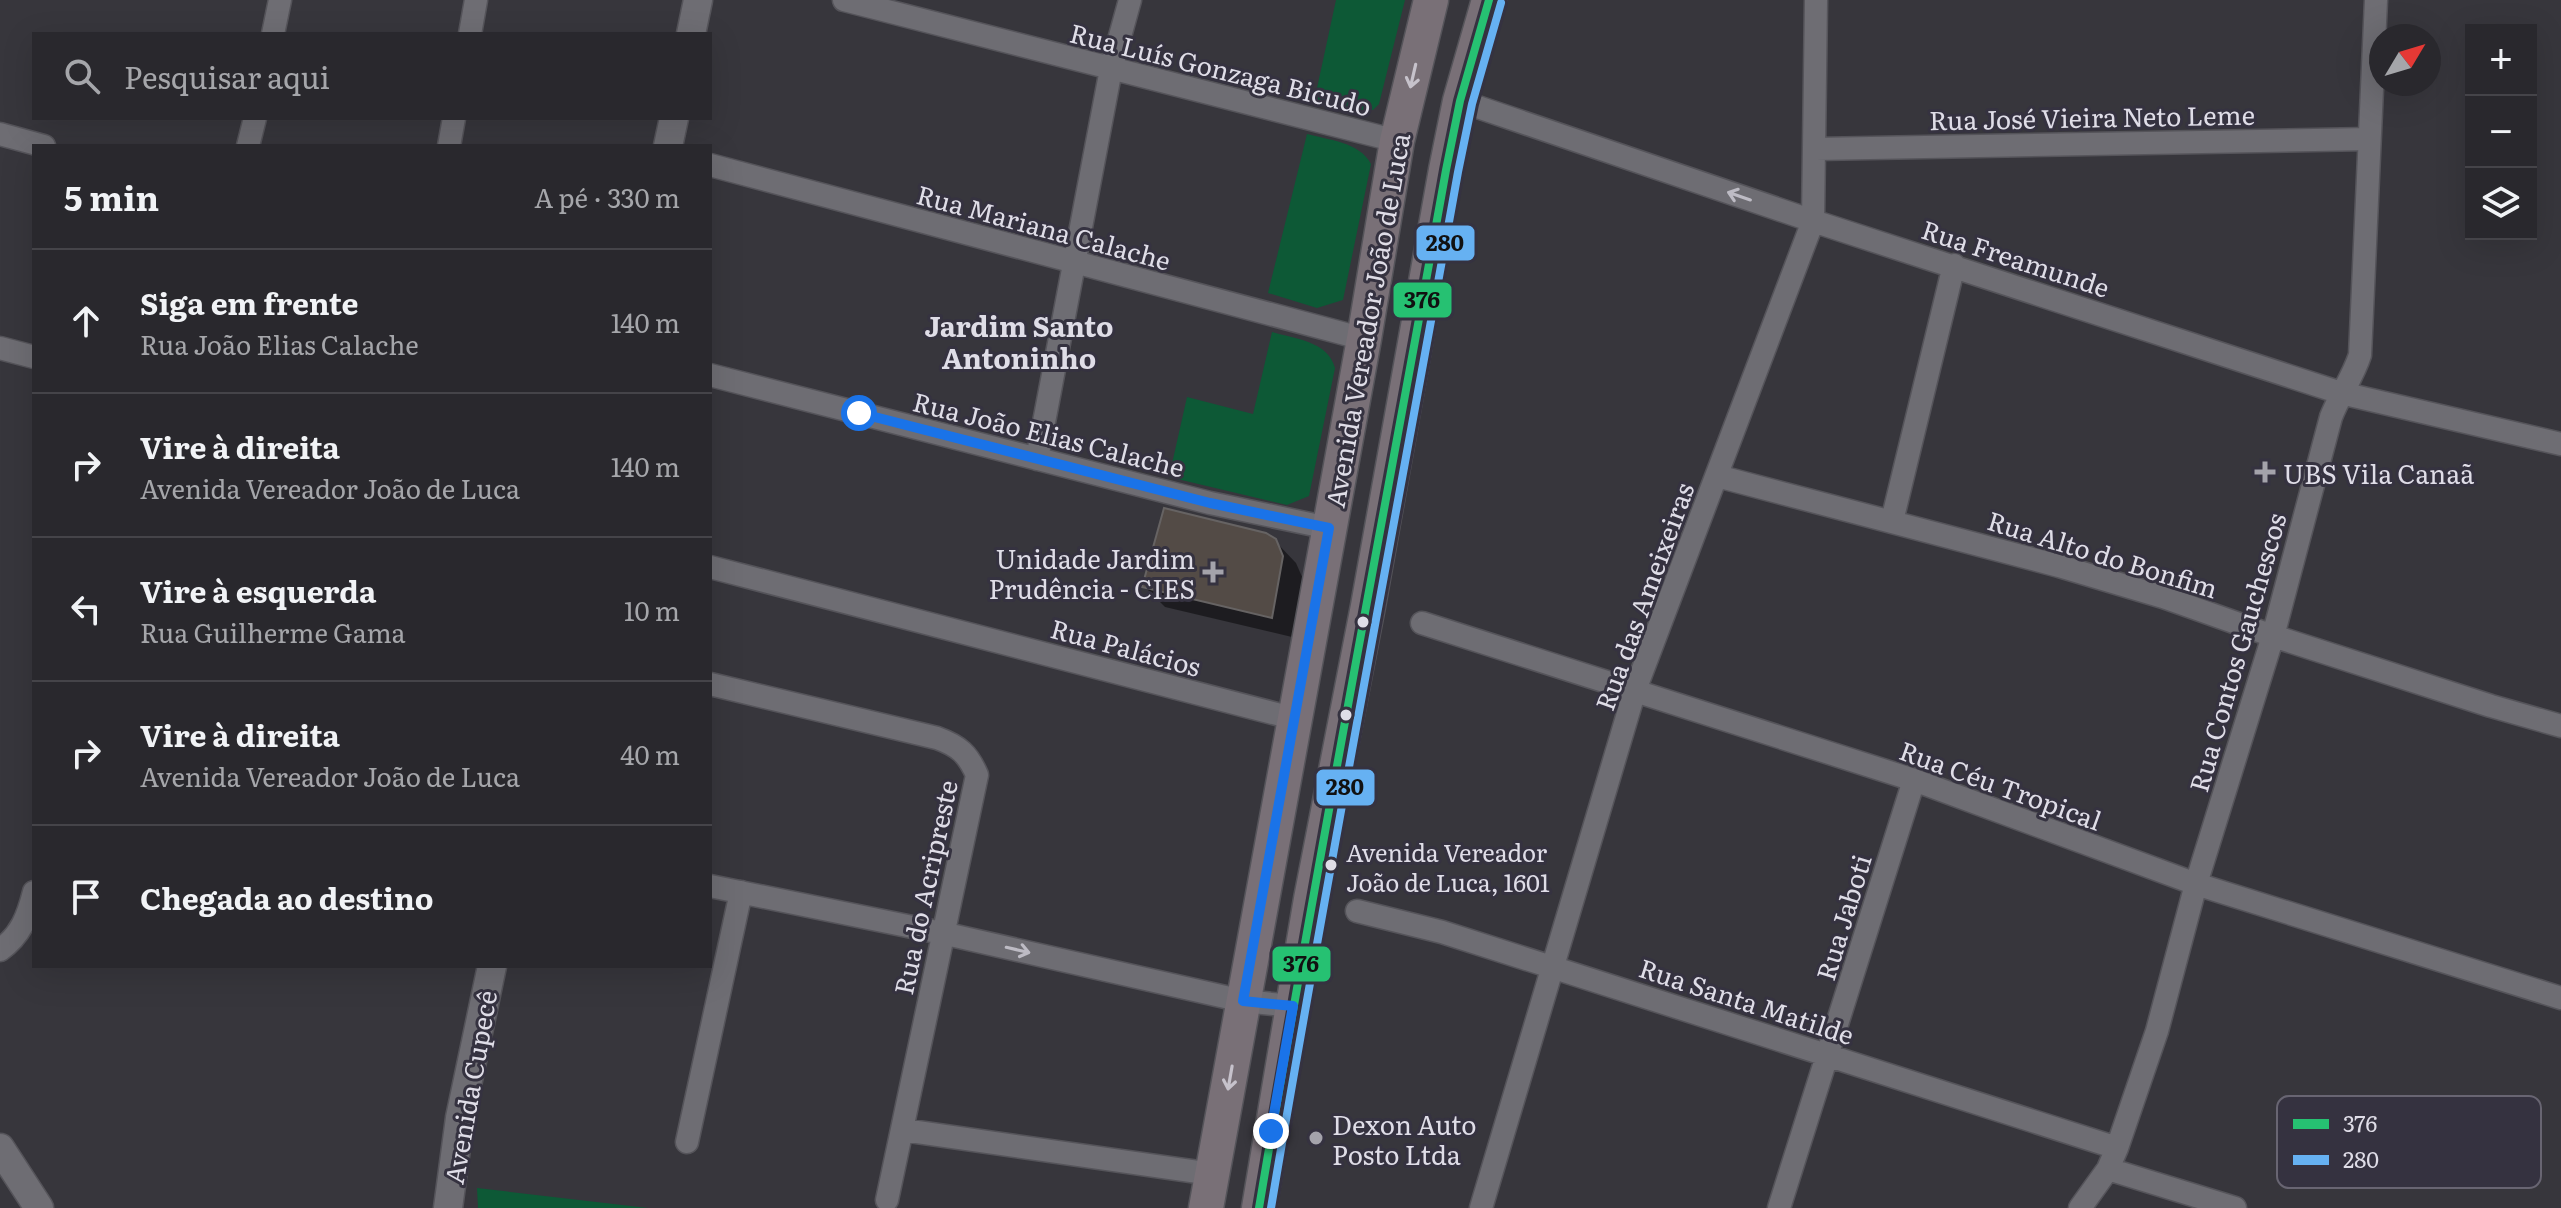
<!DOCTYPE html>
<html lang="pt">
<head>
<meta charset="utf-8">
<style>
  :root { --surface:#29282d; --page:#313035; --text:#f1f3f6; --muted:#a5a6aa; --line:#454449 }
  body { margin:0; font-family:Literata,serif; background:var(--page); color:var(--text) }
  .controls { position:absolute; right:24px; top:24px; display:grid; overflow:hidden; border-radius:0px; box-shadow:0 8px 32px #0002 }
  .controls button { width:72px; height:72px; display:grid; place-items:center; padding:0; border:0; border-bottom:2px solid var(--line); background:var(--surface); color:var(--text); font:40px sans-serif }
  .compass { position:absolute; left:2369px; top:24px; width:72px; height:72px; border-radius:50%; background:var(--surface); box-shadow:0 8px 32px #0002; rotate:52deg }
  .stop { position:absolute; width:24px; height:24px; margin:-18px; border:6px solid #1a73e8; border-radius:50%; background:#fff }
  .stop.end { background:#1a73e8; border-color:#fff; box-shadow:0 2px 8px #0008 }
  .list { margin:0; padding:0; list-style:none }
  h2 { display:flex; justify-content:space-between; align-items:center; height:104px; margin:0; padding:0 32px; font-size:34px }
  h2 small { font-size:26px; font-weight:400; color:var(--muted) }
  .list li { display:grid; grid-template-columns:52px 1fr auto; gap:24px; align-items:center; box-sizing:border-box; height:144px; padding:0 32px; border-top:2px solid var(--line) }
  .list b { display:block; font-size:30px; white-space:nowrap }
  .list p { margin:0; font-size:26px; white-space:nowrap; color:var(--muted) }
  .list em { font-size:26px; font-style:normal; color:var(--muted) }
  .icon { flex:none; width:44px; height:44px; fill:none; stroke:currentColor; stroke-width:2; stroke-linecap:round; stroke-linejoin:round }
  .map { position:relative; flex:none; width:2561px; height:1208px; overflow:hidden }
  .search { position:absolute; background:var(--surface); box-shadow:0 8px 32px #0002; left:32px; top:32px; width:680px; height:88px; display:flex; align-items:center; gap:20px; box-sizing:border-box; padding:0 28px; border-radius:0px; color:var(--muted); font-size:30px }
  .panel { position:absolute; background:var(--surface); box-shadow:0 8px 32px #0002; left:32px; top:144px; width:680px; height:824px; border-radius:0px }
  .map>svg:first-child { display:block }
  .green { fill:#0d5936 }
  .shadow { fill:#0007 }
  .building { fill:#534b46; stroke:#666363; stroke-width:2 }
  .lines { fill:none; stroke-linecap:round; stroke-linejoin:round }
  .minor-casing { stroke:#55545a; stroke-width:25 }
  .tertiary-casing { stroke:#55545a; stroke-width:31 }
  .primary-casing { stroke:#55545a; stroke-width:37 }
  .minor { stroke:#6e6d73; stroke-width:22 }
  .tertiary { stroke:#6e6d73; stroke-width:28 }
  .primary { stroke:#797077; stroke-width:34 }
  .bus-1-casing { stroke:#353240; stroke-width:14 }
  .bus-2-casing { stroke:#353240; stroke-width:14 }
  .bus-1 { stroke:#26c172; stroke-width:8 }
  .bus-2 { stroke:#66b1f2; stroke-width:8 }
  .oneway { stroke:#c6c2cb }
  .oneway2 { stroke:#bdbbc4 }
  .route { stroke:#1a73e8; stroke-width:10 }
  .poi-dot { fill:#a4a3ab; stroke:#353240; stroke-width:3 }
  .bus-dot { fill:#dfdde7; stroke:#353240; stroke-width:3 }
  .labels { text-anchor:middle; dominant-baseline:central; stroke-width:6; stroke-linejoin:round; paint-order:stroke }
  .bus-label { font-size:24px; fill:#dfdde7; stroke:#353240; text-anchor:start }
  .street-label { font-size:26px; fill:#dfdde7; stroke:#353240 }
  .poi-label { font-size:26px; fill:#dfdde7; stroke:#353240; text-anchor:start }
  .neighbourhood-label { font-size:28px; font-weight:bold; fill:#dfdde7; stroke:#353240 }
  .key { fill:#353240; stroke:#686572; stroke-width:2 }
  .key-label { font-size:22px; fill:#dfdde7 }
  .line-badge { stroke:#353240; stroke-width:3 }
  .pale-badge-label { font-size:22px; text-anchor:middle; font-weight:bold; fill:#111 }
</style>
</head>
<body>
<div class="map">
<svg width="2561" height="1208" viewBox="0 0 2561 1208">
  <rect width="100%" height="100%" fill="#37363c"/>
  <path class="green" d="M1336,0H1405L1379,104L1373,110H1353L1314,102Z
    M1307,134C1328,140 1360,142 1371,164L1343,300L1317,308L1268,293Z
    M1272,332C1295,339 1328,341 1335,368L1309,496L1287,505L1169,477L1187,397L1253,414Z
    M477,1188L648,1208H478Z"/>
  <path class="shadow" d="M1275,541L1296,563L1303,579L1292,637L1165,607L1144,586Z"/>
  <path class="building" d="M1164,508L1266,533L1276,539L1283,556L1272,618L1142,587Z"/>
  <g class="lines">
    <defs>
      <path id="minor" d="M844,0L1397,141
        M273,34L280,0
        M470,34L476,0
        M1460,101L1813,221L2341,393L2561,444
        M0,134L44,146
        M248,146L255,118
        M449,146L454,118
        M1816,149L2369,139
        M710,165L1364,339
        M0,348L34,357
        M710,375L1210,503L1329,528
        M1037,459L1111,69L1130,0
        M1717,476L2059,566L2163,597L2273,636L2491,706L2561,726
        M1892,521L1954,265
        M710,567L1296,719
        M1422,623L1914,780L2196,884L2561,998
        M710,684L937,738C959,746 968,754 977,775L887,1200
        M710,886L942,933L1243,1001L1293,1006
        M1357,911L1442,932L2117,1148
        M0,950C21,935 28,916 34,892
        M903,1130L1212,1174
        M687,1142L741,892
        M2108,1169L2235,1208
        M1481,1208L1635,690L1813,221L1816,0
        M1779,1208L1914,780
        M2080,1208L2108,1169L2117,1148L2157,1031L2196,884L2273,636L2331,417C2339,396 2353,377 2360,355L2376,0"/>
      <path id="tertiary" d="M691,34L698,0
        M668,146L674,118
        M0,1148L39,1208
        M448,1208L460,1118L492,966"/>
      <path id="primary" d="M1206,1208L1364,339L1397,141L1431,0
        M1259,1208L1311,899L1368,606L1446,170L1460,101L1489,0"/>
    </defs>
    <use href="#minor" class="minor-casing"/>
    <use href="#tertiary" class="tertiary-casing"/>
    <use href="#primary" class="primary-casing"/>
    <use href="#minor" class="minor"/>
    <use href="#tertiary" class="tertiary"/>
    <use href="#primary" class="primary"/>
    <defs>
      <path id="bus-1" d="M1259,1208C1317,861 1384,516 1446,170L1460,101L1489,0"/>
      <path id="bus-2" d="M1271,1208C1329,862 1396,518 1458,172L1472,104L1501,3"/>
    </defs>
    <use href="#bus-1" class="bus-1-casing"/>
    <use href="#bus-2" class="bus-2-casing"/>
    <use href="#bus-1" class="bus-1"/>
    <use href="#bus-2" class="bus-2"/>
  </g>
  <defs><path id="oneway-shaft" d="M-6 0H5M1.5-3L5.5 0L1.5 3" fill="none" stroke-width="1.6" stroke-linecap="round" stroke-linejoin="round" transform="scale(2)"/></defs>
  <g class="oneway">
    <use href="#oneway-shaft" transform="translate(1413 76) rotate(103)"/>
    <use href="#oneway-shaft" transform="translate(1230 1078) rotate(100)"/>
  </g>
  <g class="oneway2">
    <use href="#oneway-shaft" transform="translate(1739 196) rotate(-161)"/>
    <use href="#oneway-shaft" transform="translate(1018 950) rotate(13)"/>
  </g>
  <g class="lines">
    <path class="route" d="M859,413L1210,503L1329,528L1243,1001L1293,1006L1271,1131"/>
  </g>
  <g class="poi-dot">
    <path d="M2261 460h8v8h8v8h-8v8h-8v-8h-8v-8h8z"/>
    <path d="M1209 560h8v8h8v8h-8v8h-8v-8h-8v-8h8z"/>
    <circle cx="1316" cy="1138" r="8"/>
  </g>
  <g class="bus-dot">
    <circle cx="1363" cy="622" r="7"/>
    <circle cx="1346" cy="715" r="7"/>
    <circle cx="1331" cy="865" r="7"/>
  </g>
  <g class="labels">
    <g class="bus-label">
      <text x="1346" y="851">Avenida Vereador<tspan x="1346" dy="30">João de Luca, 1601</tspan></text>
    </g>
    <g class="street-label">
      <text transform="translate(1221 68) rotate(14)">Rua Luís Gonzaga Bicudo</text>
      <text transform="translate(2092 116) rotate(-1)">Rua José Vieira Neto Leme</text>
      <text transform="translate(1044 226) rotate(15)">Rua Mariana Calache</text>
      <text transform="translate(2016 257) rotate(18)">Rua Freamunde</text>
      <text transform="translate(1366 320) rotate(-80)">Avenida Vereador João de Luca</text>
      <text transform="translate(1049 433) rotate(14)">Rua João Elias Calache</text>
      <text transform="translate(2103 553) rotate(17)">Rua Alto do Bonfim</text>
      <text transform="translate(1643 596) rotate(-70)">Rua das Ameixeiras</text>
      <text transform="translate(1126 646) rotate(15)">Rua Palácios</text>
      <text transform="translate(2236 652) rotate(-74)">Rua Contos Gauchescos</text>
      <text transform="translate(2001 784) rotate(20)">Rua Céu Tropical</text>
      <text transform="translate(924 887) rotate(-78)">Rua do Acripreste</text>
      <text transform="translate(1842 917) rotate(-73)">Rua Jaboti</text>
      <text transform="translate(1747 1000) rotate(18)">Rua Santa Matilde</text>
      <text transform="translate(469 1087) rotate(-80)">Avenida Cupecê</text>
    </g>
    <g class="poi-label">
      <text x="2283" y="472">UBS Vila Canaã</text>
      <text x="1195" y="557" text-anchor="end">Unidade Jardim<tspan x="1195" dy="30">Prudência - CIES</tspan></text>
      <text x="1332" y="1123">Dexon Auto<tspan x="1332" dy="30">Posto Ltda</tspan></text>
    </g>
    <g class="neighbourhood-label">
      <text x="1019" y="325">Jardim Santo<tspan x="1019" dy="32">Antoninho</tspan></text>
    </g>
  </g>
  <rect x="2277" y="1096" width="264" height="92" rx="12" class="key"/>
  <rect x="2293" y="1119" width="36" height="10" fill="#26c172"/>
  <rect x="2293" y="1155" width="36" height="10" fill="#66b1f2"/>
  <g class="key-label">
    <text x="2343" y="1132">376</text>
    <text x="2343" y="1168">280</text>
  </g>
  <g class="line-badge">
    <rect x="1415" y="224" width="61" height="38" rx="8" fill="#66b1f2"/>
    <rect x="1392" y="281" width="61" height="38" rx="8" fill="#26c172"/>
    <rect x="1315" y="768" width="61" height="39" rx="8" fill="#66b1f2"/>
    <rect x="1271" y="945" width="61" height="38" rx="8" fill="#26c172"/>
  </g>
  <g class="pale-badge-label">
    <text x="1445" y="251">280</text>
    <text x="1422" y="308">376</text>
    <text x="1345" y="795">280</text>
    <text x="1301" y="972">376</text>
  </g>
</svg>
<div class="controls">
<button>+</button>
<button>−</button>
<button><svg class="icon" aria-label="layers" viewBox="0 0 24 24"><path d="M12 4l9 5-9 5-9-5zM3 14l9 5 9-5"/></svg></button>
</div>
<svg class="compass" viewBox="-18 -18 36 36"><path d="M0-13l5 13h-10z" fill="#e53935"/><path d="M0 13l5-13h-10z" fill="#a5a6aa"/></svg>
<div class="stop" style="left:859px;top:413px"></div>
<div class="stop end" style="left:1271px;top:1131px"></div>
<div class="search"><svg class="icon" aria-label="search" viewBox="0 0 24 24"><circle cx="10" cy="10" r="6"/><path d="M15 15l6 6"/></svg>Pesquisar aqui</div>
<section class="panel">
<h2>5 min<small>A pé · 330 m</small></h2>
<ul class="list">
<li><svg class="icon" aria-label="ahead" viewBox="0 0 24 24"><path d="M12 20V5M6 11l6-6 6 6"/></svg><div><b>Siga em frente</b><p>Rua João Elias Calache</p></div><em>140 m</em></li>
<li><svg class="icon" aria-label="right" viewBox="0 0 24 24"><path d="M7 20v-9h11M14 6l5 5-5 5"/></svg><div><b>Vire à direita</b><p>Avenida Vereador João de Luca</p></div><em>140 m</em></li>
<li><svg class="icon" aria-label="left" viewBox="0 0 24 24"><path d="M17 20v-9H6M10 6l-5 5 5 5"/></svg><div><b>Vire à esquerda</b><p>Rua Guilherme Gama</p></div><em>10 m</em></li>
<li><svg class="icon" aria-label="right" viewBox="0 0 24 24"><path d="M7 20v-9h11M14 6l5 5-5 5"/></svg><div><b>Vire à direita</b><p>Avenida Vereador João de Luca</p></div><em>40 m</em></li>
<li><svg class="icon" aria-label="arrive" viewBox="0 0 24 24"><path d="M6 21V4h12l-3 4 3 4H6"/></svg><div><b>Chegada ao destino</b></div></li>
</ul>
</section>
</div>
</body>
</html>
